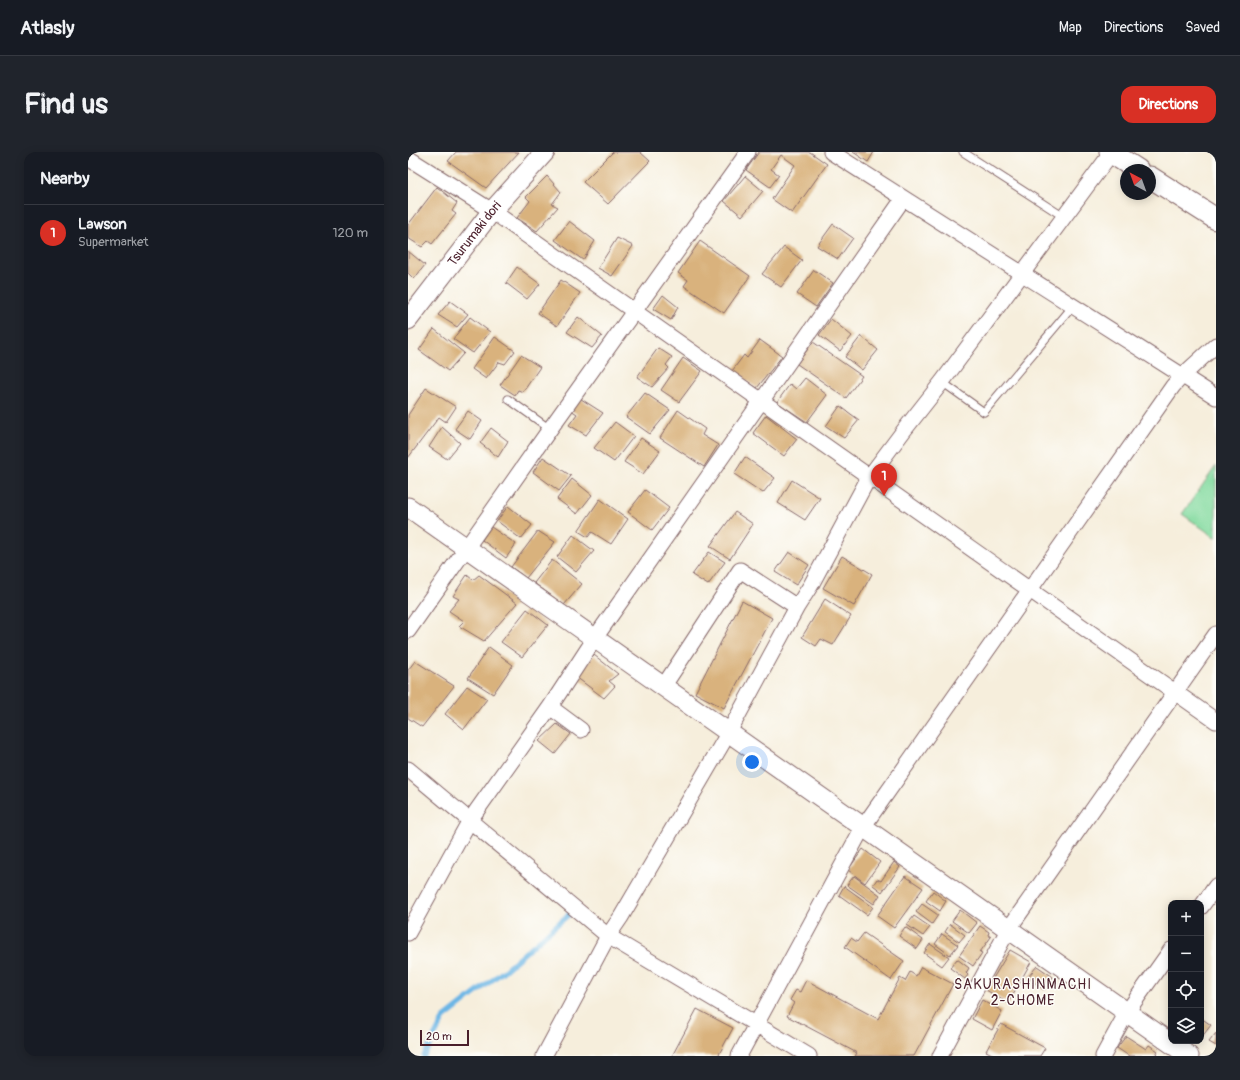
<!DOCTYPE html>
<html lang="en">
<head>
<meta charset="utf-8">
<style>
  :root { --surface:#171b24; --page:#20242c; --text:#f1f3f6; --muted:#9ea1a6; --line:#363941; --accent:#d93025 }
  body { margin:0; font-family:Pangolin,sans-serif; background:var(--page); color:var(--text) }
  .controls { position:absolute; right:12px; bottom:12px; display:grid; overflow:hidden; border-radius:8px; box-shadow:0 2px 10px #0003 }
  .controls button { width:36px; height:36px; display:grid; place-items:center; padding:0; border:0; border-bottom:1px solid var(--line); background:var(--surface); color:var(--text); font:20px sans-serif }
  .compass { position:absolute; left:712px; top:12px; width:36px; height:36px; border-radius:50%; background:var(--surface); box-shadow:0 2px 10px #0003; rotate:319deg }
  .scale { position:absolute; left:12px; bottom:10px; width:49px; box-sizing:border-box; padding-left:4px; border:2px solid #4a1f2b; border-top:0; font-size:11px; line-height:14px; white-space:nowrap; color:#4a1f2b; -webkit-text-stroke:3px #fdfcf7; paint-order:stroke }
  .you { position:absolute; left:344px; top:610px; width:14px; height:14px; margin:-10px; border:3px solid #fff; border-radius:50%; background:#1a73e8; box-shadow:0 0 0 6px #1a73e833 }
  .badge { display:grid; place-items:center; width:26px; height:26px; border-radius:50%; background:var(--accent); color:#fff; font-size:13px; font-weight:700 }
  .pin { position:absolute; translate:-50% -33px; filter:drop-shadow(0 1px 2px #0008) }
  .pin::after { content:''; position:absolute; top:21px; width:14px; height:12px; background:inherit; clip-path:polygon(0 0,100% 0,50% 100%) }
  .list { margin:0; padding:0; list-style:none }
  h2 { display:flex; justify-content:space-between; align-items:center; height:52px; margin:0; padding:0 16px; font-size:17px }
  h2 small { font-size:13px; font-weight:400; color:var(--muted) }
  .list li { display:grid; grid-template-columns:26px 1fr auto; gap:12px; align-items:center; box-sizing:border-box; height:56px; padding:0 16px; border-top:1px solid var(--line) }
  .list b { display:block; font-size:15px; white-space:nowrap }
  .list p { margin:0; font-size:13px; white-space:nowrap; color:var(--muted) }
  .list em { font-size:13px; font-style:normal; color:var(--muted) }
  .icon { flex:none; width:22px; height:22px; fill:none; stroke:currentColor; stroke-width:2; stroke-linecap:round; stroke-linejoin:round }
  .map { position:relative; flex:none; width:808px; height:904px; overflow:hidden; border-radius:12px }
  header { display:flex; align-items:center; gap:24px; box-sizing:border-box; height:56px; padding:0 20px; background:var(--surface); border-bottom:1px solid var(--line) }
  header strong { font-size:19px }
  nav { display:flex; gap:22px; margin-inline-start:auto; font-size:14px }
  .intro { display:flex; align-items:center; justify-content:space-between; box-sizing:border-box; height:96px; padding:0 24px }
  h1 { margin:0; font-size:28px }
  .button { padding:10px 18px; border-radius:12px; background:var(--accent); color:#fff; font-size:14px; font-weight:700 }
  main { display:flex; gap:24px; padding:0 24px }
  aside { flex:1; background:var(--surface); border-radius:12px; box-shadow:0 2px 10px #0003 }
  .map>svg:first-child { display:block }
  .green { fill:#82da9f; stroke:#667c65 }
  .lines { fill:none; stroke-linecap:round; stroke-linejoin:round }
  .stream { stroke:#6cb6e5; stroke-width:5 }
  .building { fill:#d9b27d }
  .service-casing { stroke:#866769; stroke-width:9 }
  .minor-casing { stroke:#866769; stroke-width:17 }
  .tertiary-casing { stroke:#866769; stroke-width:21 }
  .secondary-casing { stroke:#866769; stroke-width:23 }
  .service { stroke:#fff; stroke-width:7 }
  .minor { stroke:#fff; stroke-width:15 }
  .tertiary { stroke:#fff; stroke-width:19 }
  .secondary { stroke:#fff; stroke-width:21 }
  .labels { text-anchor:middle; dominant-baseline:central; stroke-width:3; stroke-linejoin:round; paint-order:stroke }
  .street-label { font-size:13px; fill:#4a1f2b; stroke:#fdfcf7 }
  .neighbourhood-label { font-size:14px; letter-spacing:1px; fill:#4a1f2b; stroke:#fdfcf7 }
</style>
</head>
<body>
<header>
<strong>Atlasly</strong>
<nav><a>Map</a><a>Directions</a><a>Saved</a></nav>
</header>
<div class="intro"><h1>Find us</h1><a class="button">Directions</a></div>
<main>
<aside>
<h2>Nearby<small></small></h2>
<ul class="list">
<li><span class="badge">1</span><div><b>Lawson</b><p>Supermarket</p></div><em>120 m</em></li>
</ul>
</aside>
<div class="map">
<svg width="808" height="904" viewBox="0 0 808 904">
  <rect width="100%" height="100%" fill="#fdfcf7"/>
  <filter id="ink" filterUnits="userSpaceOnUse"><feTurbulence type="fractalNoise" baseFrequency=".025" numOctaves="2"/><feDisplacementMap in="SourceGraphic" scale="8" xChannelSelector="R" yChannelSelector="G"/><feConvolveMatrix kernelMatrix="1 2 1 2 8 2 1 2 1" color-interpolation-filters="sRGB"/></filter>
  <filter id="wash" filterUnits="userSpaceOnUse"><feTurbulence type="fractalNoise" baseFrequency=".012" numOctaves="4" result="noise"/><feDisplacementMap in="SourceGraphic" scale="16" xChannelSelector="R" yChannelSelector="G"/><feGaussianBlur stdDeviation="0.9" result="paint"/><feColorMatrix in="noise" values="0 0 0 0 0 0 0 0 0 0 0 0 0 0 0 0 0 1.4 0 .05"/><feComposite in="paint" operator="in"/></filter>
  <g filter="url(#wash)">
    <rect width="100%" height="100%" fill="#f6eedc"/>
    <path class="green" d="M808,314V386L774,362Z"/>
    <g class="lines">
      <path class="stream" d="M16,904L36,866L97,818L167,757"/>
    </g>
    <g id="blocks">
      <path class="building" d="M48,0H111L78,36L40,9Z
        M205,0H232L242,9L200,52L175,30Z
        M351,0H402L419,12L384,61L364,47L387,13L373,3L363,17L371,23L362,35L338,18Z
        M445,0H466L460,10Z
        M139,24L153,40L144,52L150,55L129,79L109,66L122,49L118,45Z
        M337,24L355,39L334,64L316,49Z
        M29,35L49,51L44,59L48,62L24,92L20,89L14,95L0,86V73Z
        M161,69L187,89L175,108L147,88Z
        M425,72L445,86L430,107L409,94Z
        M209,86L225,94L204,124L190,116Z
        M292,89L342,124L316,161L276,134L280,128L270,121Z
        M376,95L394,108L373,135L354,122Z
        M0,99L17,113L6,127L0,121Z
        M109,115L132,132L119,147L98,131Z
        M406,118L425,131L408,155L389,142Z
        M153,128L172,141L149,174L130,161Z
        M255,143L270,155L263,168L245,157Z
        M42,149L60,162L49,175L30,163Z
        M62,165L82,180L65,201L45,187Z
        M170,165L194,184L184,196L159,180Z
        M423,167L444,184L432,199L411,183Z
        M26,177L56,201L40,219L11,198Z
        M453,184L470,198L454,218L437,205Z
        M87,185L107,199L97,212L91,210L78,227L64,217Z
        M352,188L374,204L349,236L324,219L336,203L339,206Z
        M405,190L454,224L438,246L389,212Z
        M250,196L264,205L258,213L261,216L244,235L229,225Z
        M113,203L132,215L115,240L110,238L107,243L92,233Z
        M275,206L294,219L271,250L253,238Z
        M397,226L419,243L399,270L369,250L382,232L388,237Z
        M18,236L48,255L38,270L31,265L0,306V263Z
        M237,241L262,258L242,282L218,265Z
        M170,245L195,261L178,283L161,273L169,262L163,258Z
        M432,254L451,268L436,286L418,274Z
        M270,258L297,277L294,283L310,293L296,315L252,286Z
        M60,259L74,269L62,287L47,277Z
        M358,263L389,287L376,304L345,281Z
        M207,270L226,284L206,310L186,296Z
        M34,275L52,291L39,307L21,295Z
        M83,276L100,289L90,305L72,291Z
        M233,286L252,299L235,322L216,310Z
        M135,305L163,324L151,339L125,320Z
        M337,305L367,326L355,341L326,322Z
        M164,327L184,343L169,362L149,347Z
        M384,328L412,346L397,368L370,351Z
        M237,338L261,356L244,378L220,360Z
        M192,347L220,367L203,392L184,380L180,385L170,379Z
        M100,354L124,373L113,387L89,369Z
        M327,360L345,372L322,407L302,394Z
        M83,375L108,392L98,406L74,388Z
        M130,379L147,390L118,426L103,415Z
        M165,383L186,399L168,420L149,405Z
        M301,400L317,410L300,433L284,423Z
        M381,400L401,413L388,433L367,420Z
        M434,404L464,422L446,454L415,436Z
        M144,408L174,432L156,453L126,431Z
        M59,423L65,428L71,423L109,451L76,489L51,474L56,469L41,459L51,447L45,444Z
        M417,447L443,464L425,493L413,487L408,494L394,485Z
        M334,449L364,466L316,556L287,541Z
        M119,457L140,473L114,505L93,490Z
        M81,495L105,513L85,542L60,526Z
        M186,503L210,522L201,529L207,534L196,546L168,525Z
        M7,509L46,534L14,575L0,566V518Z
        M59,534L79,547L56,577L37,562Z
        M149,572L163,582L147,602L131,589Z
        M455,697L472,710L457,731L440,718Z
        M486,710L492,715L474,740L465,733L469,727L473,729Z
        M446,724L472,743L466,752L439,733Z
        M497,724L515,736L486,776L469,764Z
        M436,734L465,755L459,763L431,743Z
        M525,739L538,749L532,759L518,749Z
        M514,752L530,763L524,772L508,760Z
        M552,758L569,771L561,781L544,769Z
        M506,764L522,775L515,784L499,773Z
        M542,772L557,783L551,790L537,780Z
        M572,774L581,780L580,783L583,785L572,800L574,801L565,814L551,804Z
        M497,775L515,788L509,797L491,784Z
        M456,781L496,809L483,828L437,795L443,786L449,790Z
        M534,782L550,793L542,803L527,792Z
        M522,792L541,805L534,814L516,801Z
        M602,798L623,810L600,851L578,838Z
        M549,807L561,816L558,821L560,823L557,827L542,816Z
        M629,814L645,825L636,838L620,825Z
        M513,815L545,832L506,904H447L449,901L379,864L386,851L382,848L388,838L392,840L398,828L470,867L492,826L497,829L502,820L508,824Z
        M574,848L594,859L584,878L564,867Z
        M289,857L325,876L310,904H264Z
        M793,866L803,873L793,886Z
        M593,872L637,896L632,904H588L578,899Z
        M808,881V894L801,890Z
        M718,884L738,897L741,893L750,899L747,904H721L709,896Z"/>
    </g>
  </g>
  <g filter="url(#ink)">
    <use href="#blocks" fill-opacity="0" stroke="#866769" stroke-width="1"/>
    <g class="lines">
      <defs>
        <path id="service" d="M555,0L656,65
          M534,230L576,260L665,154
          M100,247L142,277"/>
        <path id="minor" d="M423,0L808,245
          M0,6L84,59L808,569
          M0,479L142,277L340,0
          M255,535L332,418L389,455
          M142,555L173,578
          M0,617L200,784L401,904
          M793,755L808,734
          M0,781L62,668L142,555L187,486L495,47
          M136,904L200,784L213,765L321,580L389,455L403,433L461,325L497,277L534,230L704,0
          M331,904L455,675L765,234L774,224L808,193
          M532,904L600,778L808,482
          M695,904L719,860L763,798"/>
        <g id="tertiary">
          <path id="s1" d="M0,168L84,59L137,0"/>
          <path d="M0,355L781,904"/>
        </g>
        <path id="secondary" d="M702,0L730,18
          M742,25L808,67"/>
      </defs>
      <use href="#service" class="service-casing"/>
      <use href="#minor" class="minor-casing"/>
      <use href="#tertiary" class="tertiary-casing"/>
      <use href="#secondary" class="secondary-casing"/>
      <use href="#service" class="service"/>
      <use href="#minor" class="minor"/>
      <use href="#tertiary" class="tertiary"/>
      <use href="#secondary" class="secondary"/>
    </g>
  </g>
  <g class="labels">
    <g class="street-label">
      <text stroke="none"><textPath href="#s1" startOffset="109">Tsurumaki dori</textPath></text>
    </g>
    <g class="neighbourhood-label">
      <text x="615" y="832">SAKURASHINMACHI<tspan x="615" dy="16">2-CHOME</tspan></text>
    </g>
  </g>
</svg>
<div class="controls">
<button>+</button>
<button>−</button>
<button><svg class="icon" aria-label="locate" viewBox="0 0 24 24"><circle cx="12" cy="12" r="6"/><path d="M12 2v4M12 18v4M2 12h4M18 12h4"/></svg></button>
<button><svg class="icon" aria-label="layers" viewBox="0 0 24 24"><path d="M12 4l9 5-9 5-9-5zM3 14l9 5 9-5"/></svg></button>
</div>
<svg class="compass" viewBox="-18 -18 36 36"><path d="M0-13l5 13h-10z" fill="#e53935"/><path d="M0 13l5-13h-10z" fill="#9ea1a6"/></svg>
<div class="scale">20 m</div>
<div class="you"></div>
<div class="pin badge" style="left:476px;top:344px">1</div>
</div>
</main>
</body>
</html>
